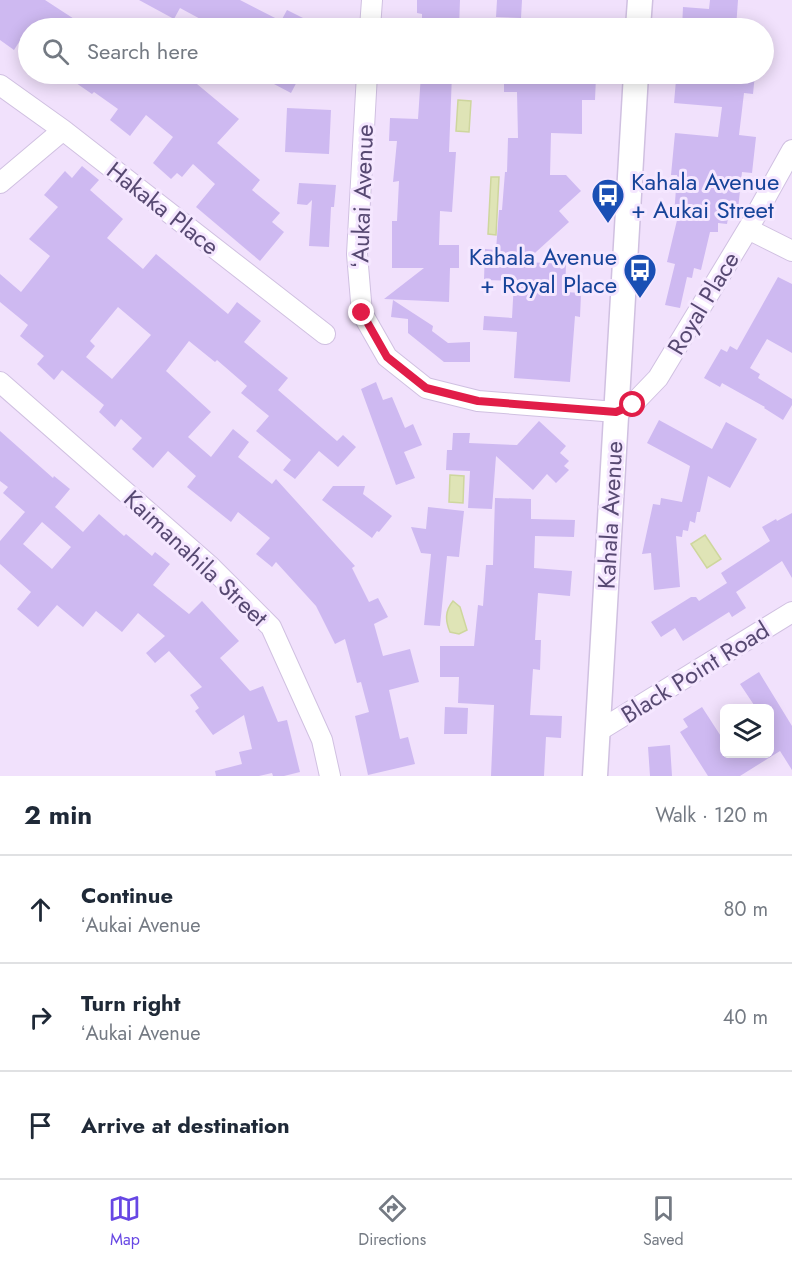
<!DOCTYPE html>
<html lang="en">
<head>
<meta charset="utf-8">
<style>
  :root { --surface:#fff; --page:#f6f6f7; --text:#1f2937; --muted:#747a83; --line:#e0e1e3; --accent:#6747e4 }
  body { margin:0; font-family:Jost,sans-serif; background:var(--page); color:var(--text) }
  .controls { position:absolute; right:18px; bottom:18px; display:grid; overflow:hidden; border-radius:9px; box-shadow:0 3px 15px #0003 }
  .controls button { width:54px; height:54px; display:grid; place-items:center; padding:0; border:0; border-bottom:2px solid var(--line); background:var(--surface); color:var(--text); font:30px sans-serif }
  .stop { position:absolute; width:18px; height:18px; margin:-14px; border:4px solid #e11d48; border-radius:50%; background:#fff }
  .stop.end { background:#e11d48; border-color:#fff; box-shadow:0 2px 6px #0008 }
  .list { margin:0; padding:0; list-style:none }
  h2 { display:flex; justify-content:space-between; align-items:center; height:78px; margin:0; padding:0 24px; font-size:26px }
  h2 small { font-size:20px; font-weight:400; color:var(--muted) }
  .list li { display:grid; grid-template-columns:39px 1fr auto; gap:18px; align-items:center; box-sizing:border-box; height:108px; padding:0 24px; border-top:2px solid var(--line) }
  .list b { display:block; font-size:22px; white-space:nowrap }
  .list p { margin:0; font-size:20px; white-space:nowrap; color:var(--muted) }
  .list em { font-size:20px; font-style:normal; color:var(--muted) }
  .icon { flex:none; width:33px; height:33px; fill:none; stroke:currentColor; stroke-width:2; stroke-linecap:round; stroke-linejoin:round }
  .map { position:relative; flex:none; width:792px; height:776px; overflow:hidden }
  .search { position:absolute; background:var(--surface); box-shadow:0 3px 15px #0003; left:18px; right:18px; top:18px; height:66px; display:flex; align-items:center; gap:15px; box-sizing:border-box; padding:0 21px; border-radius:33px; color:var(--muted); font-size:22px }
  .sheet { height:402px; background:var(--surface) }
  nav { display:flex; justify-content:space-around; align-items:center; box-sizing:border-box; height:84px; border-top:2px solid var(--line); background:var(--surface); font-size:16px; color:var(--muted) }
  nav a { display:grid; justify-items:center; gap:3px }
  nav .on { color:var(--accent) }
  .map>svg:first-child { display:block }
  .water { fill:#dfe4b6; stroke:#ced69d; stroke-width:1.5 }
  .building { fill:#ceb9f1; fill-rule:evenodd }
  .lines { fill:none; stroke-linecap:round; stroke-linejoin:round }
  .minor-casing { stroke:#d0c0e1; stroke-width:22 }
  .tertiary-casing { stroke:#d0c0e1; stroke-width:27 }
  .minor { stroke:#fff; stroke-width:20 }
  .tertiary { stroke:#fff; stroke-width:24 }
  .route { stroke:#e11d48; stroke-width:8 }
  .labels { text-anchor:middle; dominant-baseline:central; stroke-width:6; stroke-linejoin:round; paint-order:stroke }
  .transit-label { font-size:24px; fill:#164399; stroke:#f5e7ff; text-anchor:start }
  .street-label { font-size:24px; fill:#574972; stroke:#f5e7ff }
</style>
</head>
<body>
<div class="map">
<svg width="792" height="776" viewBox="0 0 792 776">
  <rect width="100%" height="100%" fill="#f1e1fc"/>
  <path class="water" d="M458,100L471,101L469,132L456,131Z
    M491,177H499L496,235L488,234Z
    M450,475L464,476L463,503L449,502Z
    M705,535L721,559L707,568L691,544Z
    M453,601L460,607L467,630L459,634L450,632C445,620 445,611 453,601Z"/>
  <path class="building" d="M0,0H45L88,28H28L14,50L0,40Z
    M139,0H240L281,21L287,10L323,28H217L180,8L174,19Z
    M417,0H460L459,28H422V14L417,13Z
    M497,0H522L521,18L496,17Z
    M710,0H738L736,28H682L683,7L709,9Z
    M63,74H185L239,119L217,143L260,180L252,190L280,213L272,222L284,232L260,261L196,207L215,184L193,164L182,177L177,173L171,179L153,163L173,137L146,115L130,136L110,120L118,109L94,92L92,94Z
    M255,74H301L291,93Z
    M421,74H452L449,152H456L452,212L440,211L439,245H459V268H450L449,302L384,299L424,268H392V221H397L399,181L393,182L397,141H389L390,118L418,119Z
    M504,74H565L564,76L596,77L595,100H582V134L551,133L550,175H566L581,191L559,211L569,222L525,262L566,264L565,292L581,293L580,317L575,316L570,382L514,378L517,332L483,330L484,316L512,318L514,281L484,280L485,249L496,250L499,210H502L505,172H507L508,138H518L517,92H504Z
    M694,74H755L753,94L744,93L739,135L756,137L752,173L742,172L737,219L728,218L727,224L718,223V232H710L701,270L694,268L692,278L687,277L680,308L665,305L675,264L667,262L678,216H674L677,175H671L675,133L718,137L722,107L674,103L676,80L694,82Z
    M287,108L331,110L329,154L285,152Z
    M82,166L99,180L90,190L123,219L107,238L143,269L156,254L228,314L237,302L261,321L244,342L288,378L278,390L337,441L343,435L356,447L338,467L319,451L295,479L283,470L291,460L256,431L269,416L241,393L247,386L217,360L215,362L189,341L166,371L211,412L188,437L211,457L233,429L249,442L238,457L272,484L276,479L355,566L352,568L369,602L378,598L388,617L374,624L383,656L410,649L419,682L389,690L400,739L408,737L415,764L368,775L355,716L369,712L361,682L357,683L345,639L335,644L316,606L276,562L272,567L256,554L270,538L238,512L231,522L187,487L196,476L168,451L153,468L132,449L142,438L121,419L115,427L99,412L104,405L62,370L54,380L37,364L44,356L20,336L28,325L0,302V274L21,292L50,256L29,239L58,207L44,195L65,171L72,178ZM118,307L151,335L112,379L86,357L95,346L90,341Z
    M299,183L336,185L334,207H331L329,247L309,246L312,200L307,205L297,204Z
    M778,277L792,284V353L767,339L750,368L760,374L758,378L792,399V405L783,420L764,408L765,407L722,383L720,387L704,378L721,349L727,352L730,346L737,350Z
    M393,300L433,326L432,331L448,343L470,342V362H444L408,333V319L391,317Z
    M376,382L383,400L392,397L405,428L413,424L422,445L404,452L415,478L396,485L361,389Z
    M659,420L712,449L726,422L757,439L730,488L708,476L700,512H697L695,523L690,521L688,531L683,530L682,537L676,536L680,587L654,590L651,553L642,554L653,504L660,505L661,498L682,502L690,466L647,443Z
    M539,421L566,446L560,453L569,461L564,466L569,470L556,483L547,474L533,490L496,456L492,509L468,508L470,471L446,470L447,450H452L453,433H470L469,443L517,445Z
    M0,431L53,478L54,476L70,489L55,507L83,532L99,514L124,536L126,534L152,556L155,552L170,564L153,585L189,614L202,601L239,641L220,658L250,691L263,686L278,722L287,720L300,772L284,776H273L272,773L259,776H216L215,771L242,764L239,752L252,749L244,715L213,735L195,711L199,708L190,695L202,687L169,651L155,663L146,653L165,636L138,613L122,632L96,611L83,627L57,605L38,627L17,609L31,592L0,564V541L25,512L3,493L8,487L0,481ZM42,522L71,547L52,569L23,544Z
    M333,486H365L363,494L392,516L379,532L377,531L372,538L322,500Z
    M495,498L531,499V519L575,520L574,537L535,536L534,568L572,571L570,596L538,593L535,640H541L540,670L533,669L530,715L562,716L561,738L546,737L544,776H491L494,705L458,703L459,677H440V646H474L478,605L483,606L486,565H493Z
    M428,507L464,511L459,557L447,556L440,626L424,625L431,554L421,553L411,527L426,529Z
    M792,513V578L782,561L736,592L746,608L732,617L729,612L683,641L675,628L661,637L651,622L691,597H696L699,601L727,583L721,573L770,541L762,527L776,519L777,521Z
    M759,672L792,726V770L780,751L740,776H708L680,732L688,727L683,719L702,707L724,741V753H770V708H756L740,684Z
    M445,707L468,708L467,734H444Z
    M670,745L672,776H650L648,747Z"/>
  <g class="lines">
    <defs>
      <path id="minor" d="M370,28L372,0
        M367,74L357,254L362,313L387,357L426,388L478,401L616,412L633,404L658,378L748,229L792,150
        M0,85L63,130L325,334
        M0,183L63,130
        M748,229L792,251
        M0,382L210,566L271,627L322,740L330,776
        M597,732L792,612"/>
      <path id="tertiary" d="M638,28L640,0
        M595,776L636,74"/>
    </defs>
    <use href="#minor" class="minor-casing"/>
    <use href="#tertiary" class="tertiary-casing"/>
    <use href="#minor" class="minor"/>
    <use href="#tertiary" class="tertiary"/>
  </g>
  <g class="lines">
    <path class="route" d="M362,313L387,357L426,388L478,401L616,412L633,405"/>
  </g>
  <defs>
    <symbol id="bus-pin" viewBox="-11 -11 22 30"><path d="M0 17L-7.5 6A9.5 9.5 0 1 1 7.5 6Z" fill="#1a4fb4" stroke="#f5e7ff"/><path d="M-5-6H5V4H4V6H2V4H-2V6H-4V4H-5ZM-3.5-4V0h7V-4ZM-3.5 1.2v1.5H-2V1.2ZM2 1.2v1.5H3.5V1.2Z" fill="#fff"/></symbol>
  </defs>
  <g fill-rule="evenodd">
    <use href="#bus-pin" x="589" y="176" width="38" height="52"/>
    <use href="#bus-pin" x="621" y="251" width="38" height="52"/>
  </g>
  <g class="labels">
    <g class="transit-label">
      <text x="631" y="181">Kahala Avenue<tspan x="631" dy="28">+ Aukai Street</tspan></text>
      <text x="617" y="256" text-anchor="end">Kahala Avenue<tspan x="617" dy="28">+ Royal Place</tspan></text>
    </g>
    <g class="street-label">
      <text transform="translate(362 196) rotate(-88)">ʻAukai Avenue</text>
      <text transform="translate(163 208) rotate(38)">Hakaka Place</text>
      <text transform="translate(703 303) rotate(-59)">Royal Place</text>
      <text transform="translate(610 515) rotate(-87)">Kahala Avenue</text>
      <text transform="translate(196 558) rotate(43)">Kaimanahila Street</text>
      <text transform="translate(695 672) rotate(-32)">Black Point Road</text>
    </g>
  </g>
</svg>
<div class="controls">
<button><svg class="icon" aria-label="layers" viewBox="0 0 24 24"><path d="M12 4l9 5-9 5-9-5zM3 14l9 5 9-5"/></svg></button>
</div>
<div class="stop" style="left:633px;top:405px"></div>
<div class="stop end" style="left:362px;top:313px"></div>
<div class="search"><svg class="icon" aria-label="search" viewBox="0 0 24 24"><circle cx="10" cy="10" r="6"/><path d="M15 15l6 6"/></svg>Search here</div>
</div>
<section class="sheet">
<h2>2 min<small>Walk · 120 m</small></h2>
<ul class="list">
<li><svg class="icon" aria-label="ahead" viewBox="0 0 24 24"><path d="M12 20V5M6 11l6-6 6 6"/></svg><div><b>Continue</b><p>ʻAukai Avenue</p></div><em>80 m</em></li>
<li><svg class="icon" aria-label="right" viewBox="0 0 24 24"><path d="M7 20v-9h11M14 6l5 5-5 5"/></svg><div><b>Turn right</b><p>ʻAukai Avenue</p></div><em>40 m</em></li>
<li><svg class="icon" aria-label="arrive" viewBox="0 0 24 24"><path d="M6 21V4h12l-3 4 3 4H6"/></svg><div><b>Arrive at destination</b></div></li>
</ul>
</section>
<nav>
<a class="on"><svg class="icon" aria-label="map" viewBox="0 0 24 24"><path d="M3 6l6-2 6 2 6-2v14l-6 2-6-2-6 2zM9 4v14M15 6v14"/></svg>Map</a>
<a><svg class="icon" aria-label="directions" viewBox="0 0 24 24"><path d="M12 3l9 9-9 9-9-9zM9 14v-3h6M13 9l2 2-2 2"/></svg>Directions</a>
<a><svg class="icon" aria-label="saved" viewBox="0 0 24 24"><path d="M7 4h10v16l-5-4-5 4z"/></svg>Saved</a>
</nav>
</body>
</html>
